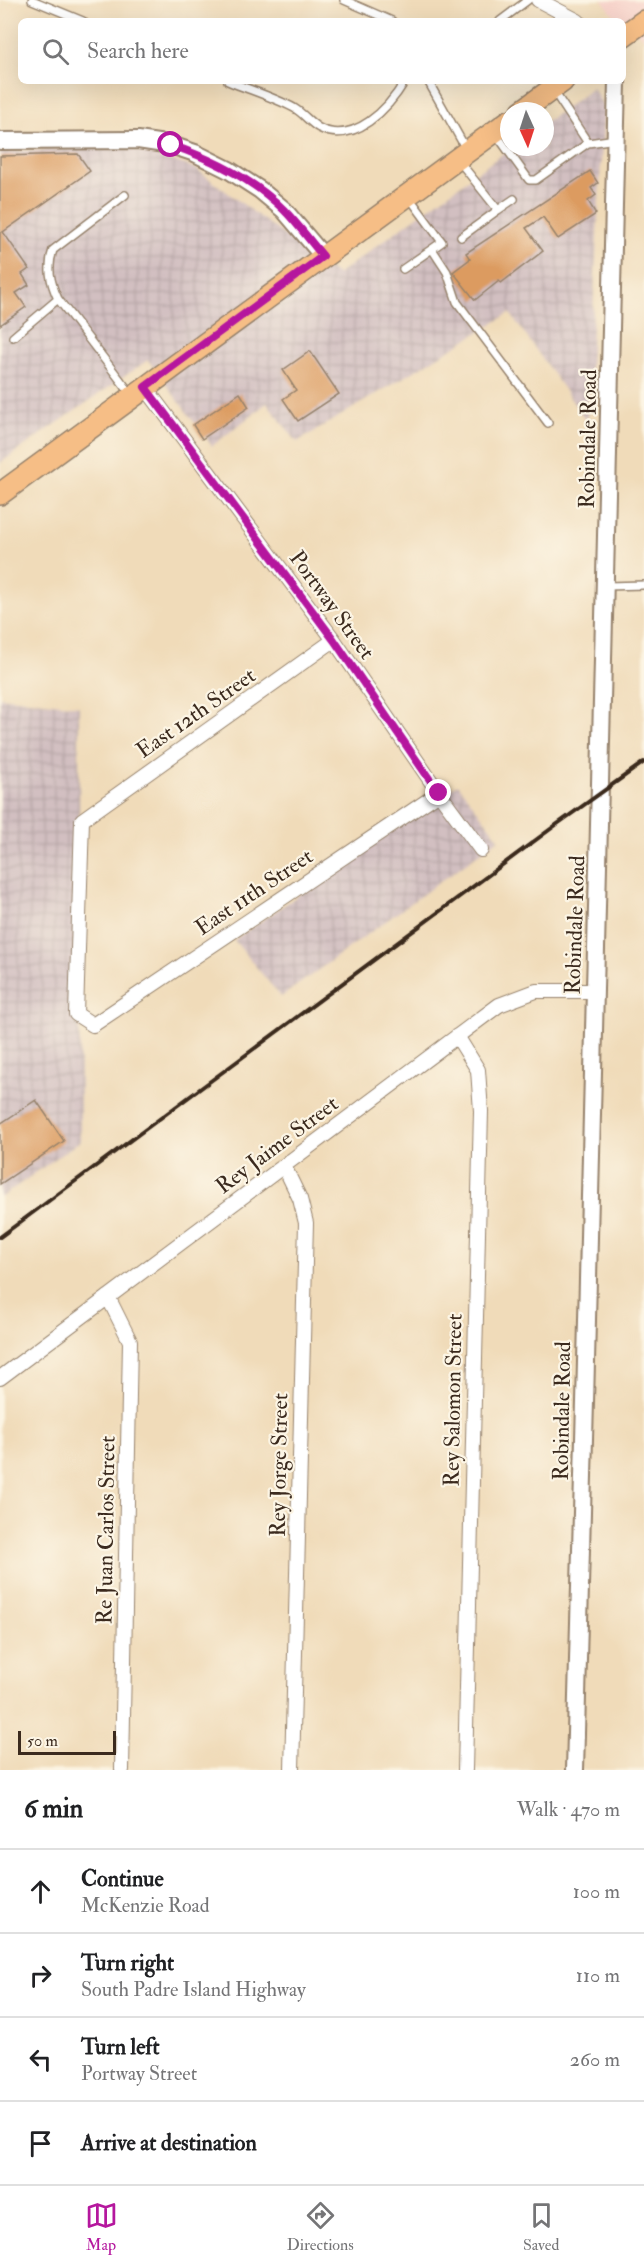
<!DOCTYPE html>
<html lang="en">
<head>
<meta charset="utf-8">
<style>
  :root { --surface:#fff; --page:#f6f6f6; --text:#202124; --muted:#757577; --line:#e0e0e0; --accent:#b5179e }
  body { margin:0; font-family:"IM FELL Double Pica",serif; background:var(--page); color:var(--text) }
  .compass { position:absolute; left:500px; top:102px; width:54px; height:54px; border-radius:50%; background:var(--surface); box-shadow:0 6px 24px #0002; rotate:177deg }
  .scale { position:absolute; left:18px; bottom:15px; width:98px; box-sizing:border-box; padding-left:6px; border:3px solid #3b2a1e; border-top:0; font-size:16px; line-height:21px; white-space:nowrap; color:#3b2a1e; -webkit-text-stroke:4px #fcf5e5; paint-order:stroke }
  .stop { position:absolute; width:18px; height:18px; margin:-14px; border:4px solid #b5179e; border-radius:50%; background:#fff }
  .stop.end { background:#b5179e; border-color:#fff; box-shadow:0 2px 6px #0008 }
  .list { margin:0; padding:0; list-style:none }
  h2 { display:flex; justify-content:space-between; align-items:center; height:78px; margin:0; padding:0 24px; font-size:26px }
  h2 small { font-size:20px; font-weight:400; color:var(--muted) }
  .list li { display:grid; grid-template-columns:39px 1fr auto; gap:18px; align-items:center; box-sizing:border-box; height:84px; padding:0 24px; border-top:2px solid var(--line) }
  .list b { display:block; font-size:22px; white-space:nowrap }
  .list p { margin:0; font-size:20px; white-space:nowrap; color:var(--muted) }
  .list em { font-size:20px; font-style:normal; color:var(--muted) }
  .icon { flex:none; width:33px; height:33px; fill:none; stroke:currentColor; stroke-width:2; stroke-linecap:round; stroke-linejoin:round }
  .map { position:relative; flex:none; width:644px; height:1770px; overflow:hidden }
  .search { position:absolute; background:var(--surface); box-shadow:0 6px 24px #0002; left:18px; right:18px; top:18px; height:66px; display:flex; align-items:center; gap:15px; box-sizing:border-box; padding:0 21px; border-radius:9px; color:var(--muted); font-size:22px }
  .sheet { height:414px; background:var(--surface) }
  nav { display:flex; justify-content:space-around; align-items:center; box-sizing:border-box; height:84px; border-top:2px solid var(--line); background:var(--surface); font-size:16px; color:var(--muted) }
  nav a { display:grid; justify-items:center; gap:3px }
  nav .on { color:var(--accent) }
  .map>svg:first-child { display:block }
  .built { fill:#f7d1c9 }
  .industrial { fill:url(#industrial-grid) }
  .building { fill:#dc9b61 }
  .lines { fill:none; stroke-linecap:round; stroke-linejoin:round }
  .service-casing { stroke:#96826c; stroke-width:10 }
  .minor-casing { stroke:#96826c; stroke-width:16 }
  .tertiary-casing { stroke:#96826c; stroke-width:20 }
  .primary-casing { stroke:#96826c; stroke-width:24 }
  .service { stroke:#fff; stroke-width:7 }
  .minor { stroke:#fff; stroke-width:14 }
  .tertiary { stroke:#fff; stroke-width:16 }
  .primary { stroke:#f6be86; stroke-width:21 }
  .rail { stroke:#3b2a1e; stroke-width:4 }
  .route { stroke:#b5179e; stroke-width:8 }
  .labels { text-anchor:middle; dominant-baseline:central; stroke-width:4.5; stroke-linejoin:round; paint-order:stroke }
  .street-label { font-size:22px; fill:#3b2a1e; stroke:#fcf5e5 }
</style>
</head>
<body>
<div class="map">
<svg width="644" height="1770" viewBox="0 0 644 1770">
  <defs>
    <pattern id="industrial-grid" width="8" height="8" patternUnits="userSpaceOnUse" patternTransform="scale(1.5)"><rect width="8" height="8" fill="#d2bfc1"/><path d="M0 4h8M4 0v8" fill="none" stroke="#b5a4a5"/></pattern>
  </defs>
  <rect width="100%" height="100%" fill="#fcf5e5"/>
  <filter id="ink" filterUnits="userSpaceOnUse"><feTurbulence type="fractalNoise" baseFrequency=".0167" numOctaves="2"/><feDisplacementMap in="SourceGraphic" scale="12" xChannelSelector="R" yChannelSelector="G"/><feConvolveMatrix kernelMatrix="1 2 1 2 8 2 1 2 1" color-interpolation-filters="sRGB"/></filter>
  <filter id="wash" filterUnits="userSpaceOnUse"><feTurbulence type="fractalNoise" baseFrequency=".008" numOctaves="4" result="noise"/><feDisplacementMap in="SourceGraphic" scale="24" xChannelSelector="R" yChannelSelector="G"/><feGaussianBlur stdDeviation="1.35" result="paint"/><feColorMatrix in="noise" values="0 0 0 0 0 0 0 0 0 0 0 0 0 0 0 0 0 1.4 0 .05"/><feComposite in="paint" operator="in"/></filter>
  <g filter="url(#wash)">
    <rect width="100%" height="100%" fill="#f0dbb9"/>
    <path class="built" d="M602,0H644V38L623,21L617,19Z"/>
    <path class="industrial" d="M593,88L604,107L587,422L510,313L297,442L267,403L212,446L148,360L0,463V152L124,146L195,168L337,275L512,147H545V123Z
      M0,697L79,706L80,1141L0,1198Z
      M458,784L499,839L281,997L234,940Z"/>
    <g id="blocks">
      <path class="building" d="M78,154L90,171L3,232L29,269L22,274L29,285L16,293L26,307L0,325V156Z
        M590,171L598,183L591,188L596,195L588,201L596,214L558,239L543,217L526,228L543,251L501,283L499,281L475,300L453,272L470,259L466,253Z
        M310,351L339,394L298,421L283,399L296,390L283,370Z
        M240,393L249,407L202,439L193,425Z
        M36,1100L64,1141L0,1184V1124Z"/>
    </g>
  </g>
  <g filter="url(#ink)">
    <use href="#blocks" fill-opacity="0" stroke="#96826c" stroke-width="1.5"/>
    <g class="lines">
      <defs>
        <path id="service" d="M32,0L83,21
          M344,0L392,21
          M500,21L528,0
          M228,81C250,90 273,97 294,108C303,113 310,123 319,128C354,146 389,108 405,81
          M428,81L466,149
          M553,90L588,143
          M496,134L529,180H536L588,143L616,139
          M459,161L498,210L461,237
          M125,195L53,250C47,267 50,282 58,299L131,394
          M498,210L514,199
          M432,249L447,272L457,302L548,423
          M403,269L442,242L409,197
          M13,337L58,299
          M607,586L644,585"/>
        <path id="minor" d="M538,0L578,21
          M145,387L334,640L439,793L481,850
          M334,640L82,820L76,1014L93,1025L439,793
          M457,1036L478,1070L481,1111L465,1770
          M284,1166L300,1199L306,1223L292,1770
          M108,1297L130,1341L122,1770
          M0,1378L499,1005L536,991H595"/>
        <path id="tertiary" d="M0,141L138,140L171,145L195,153L229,170L260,190L284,210L323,256
          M575,1770C590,1207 607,644 617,81"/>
        <path id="primary" d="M623,36L644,21
          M522,111L563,81
          M0,494L509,121"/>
      </defs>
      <use href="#service" class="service-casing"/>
      <use href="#minor" class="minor-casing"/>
      <use href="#tertiary" class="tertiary-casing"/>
      <use href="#primary" class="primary-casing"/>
      <use href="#service" class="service"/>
      <use href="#minor" class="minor"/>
      <use href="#tertiary" class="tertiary"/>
      <use href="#primary" class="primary"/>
      <path class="rail" d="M0,1237L556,825L644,762"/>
    </g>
  </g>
  <g class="lines" filter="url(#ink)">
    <path class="route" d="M171,145C212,159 253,179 284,210C298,224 310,241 323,256L145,387L334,640L439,793"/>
  </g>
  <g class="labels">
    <g class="street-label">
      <text transform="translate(588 439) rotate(-89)">Robindale Road</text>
      <text transform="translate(332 605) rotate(54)">Portway Street</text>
      <text transform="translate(196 713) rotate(-35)">East 12th Street</text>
      <text transform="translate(254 892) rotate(-34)">East 11th Street</text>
      <text transform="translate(575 925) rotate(-88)">Robindale Road</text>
      <text transform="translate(277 1145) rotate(-37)">Rey Jaime Street</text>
      <text transform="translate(453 1400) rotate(-89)">Rey Salomon Street</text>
      <text transform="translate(562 1411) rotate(-89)">Robindale Road</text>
      <text transform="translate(279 1465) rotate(-89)">Rey Jorge Street</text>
      <text transform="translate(106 1530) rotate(-89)">Re Juan Carlos Street</text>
    </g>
  </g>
</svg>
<svg class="compass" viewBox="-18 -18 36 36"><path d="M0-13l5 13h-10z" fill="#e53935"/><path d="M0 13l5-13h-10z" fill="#757577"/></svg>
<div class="scale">50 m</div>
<div class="stop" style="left:171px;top:145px"></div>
<div class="stop end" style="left:439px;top:793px"></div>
<div class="search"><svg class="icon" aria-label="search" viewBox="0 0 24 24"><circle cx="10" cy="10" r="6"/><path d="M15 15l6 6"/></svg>Search here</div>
</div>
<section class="sheet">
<h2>6 min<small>Walk · 470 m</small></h2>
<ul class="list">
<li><svg class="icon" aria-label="ahead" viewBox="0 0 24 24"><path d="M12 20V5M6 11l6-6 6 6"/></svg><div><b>Continue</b><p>McKenzie Road</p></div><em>100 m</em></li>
<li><svg class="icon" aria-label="right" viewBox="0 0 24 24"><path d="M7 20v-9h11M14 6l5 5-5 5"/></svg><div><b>Turn right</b><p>South Padre Island Highway</p></div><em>110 m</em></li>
<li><svg class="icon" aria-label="left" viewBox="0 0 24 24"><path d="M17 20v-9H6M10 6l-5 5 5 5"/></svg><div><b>Turn left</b><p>Portway Street</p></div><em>260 m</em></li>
<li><svg class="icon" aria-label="arrive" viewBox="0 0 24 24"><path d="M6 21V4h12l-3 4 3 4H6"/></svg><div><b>Arrive at destination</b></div></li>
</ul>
</section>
<nav>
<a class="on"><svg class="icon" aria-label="map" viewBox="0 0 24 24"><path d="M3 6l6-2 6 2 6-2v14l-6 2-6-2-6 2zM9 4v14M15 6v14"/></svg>Map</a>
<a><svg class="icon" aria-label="directions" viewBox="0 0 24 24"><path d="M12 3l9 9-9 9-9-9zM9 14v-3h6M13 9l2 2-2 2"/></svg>Directions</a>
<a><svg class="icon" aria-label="saved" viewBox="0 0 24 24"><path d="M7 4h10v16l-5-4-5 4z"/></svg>Saved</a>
</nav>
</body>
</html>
